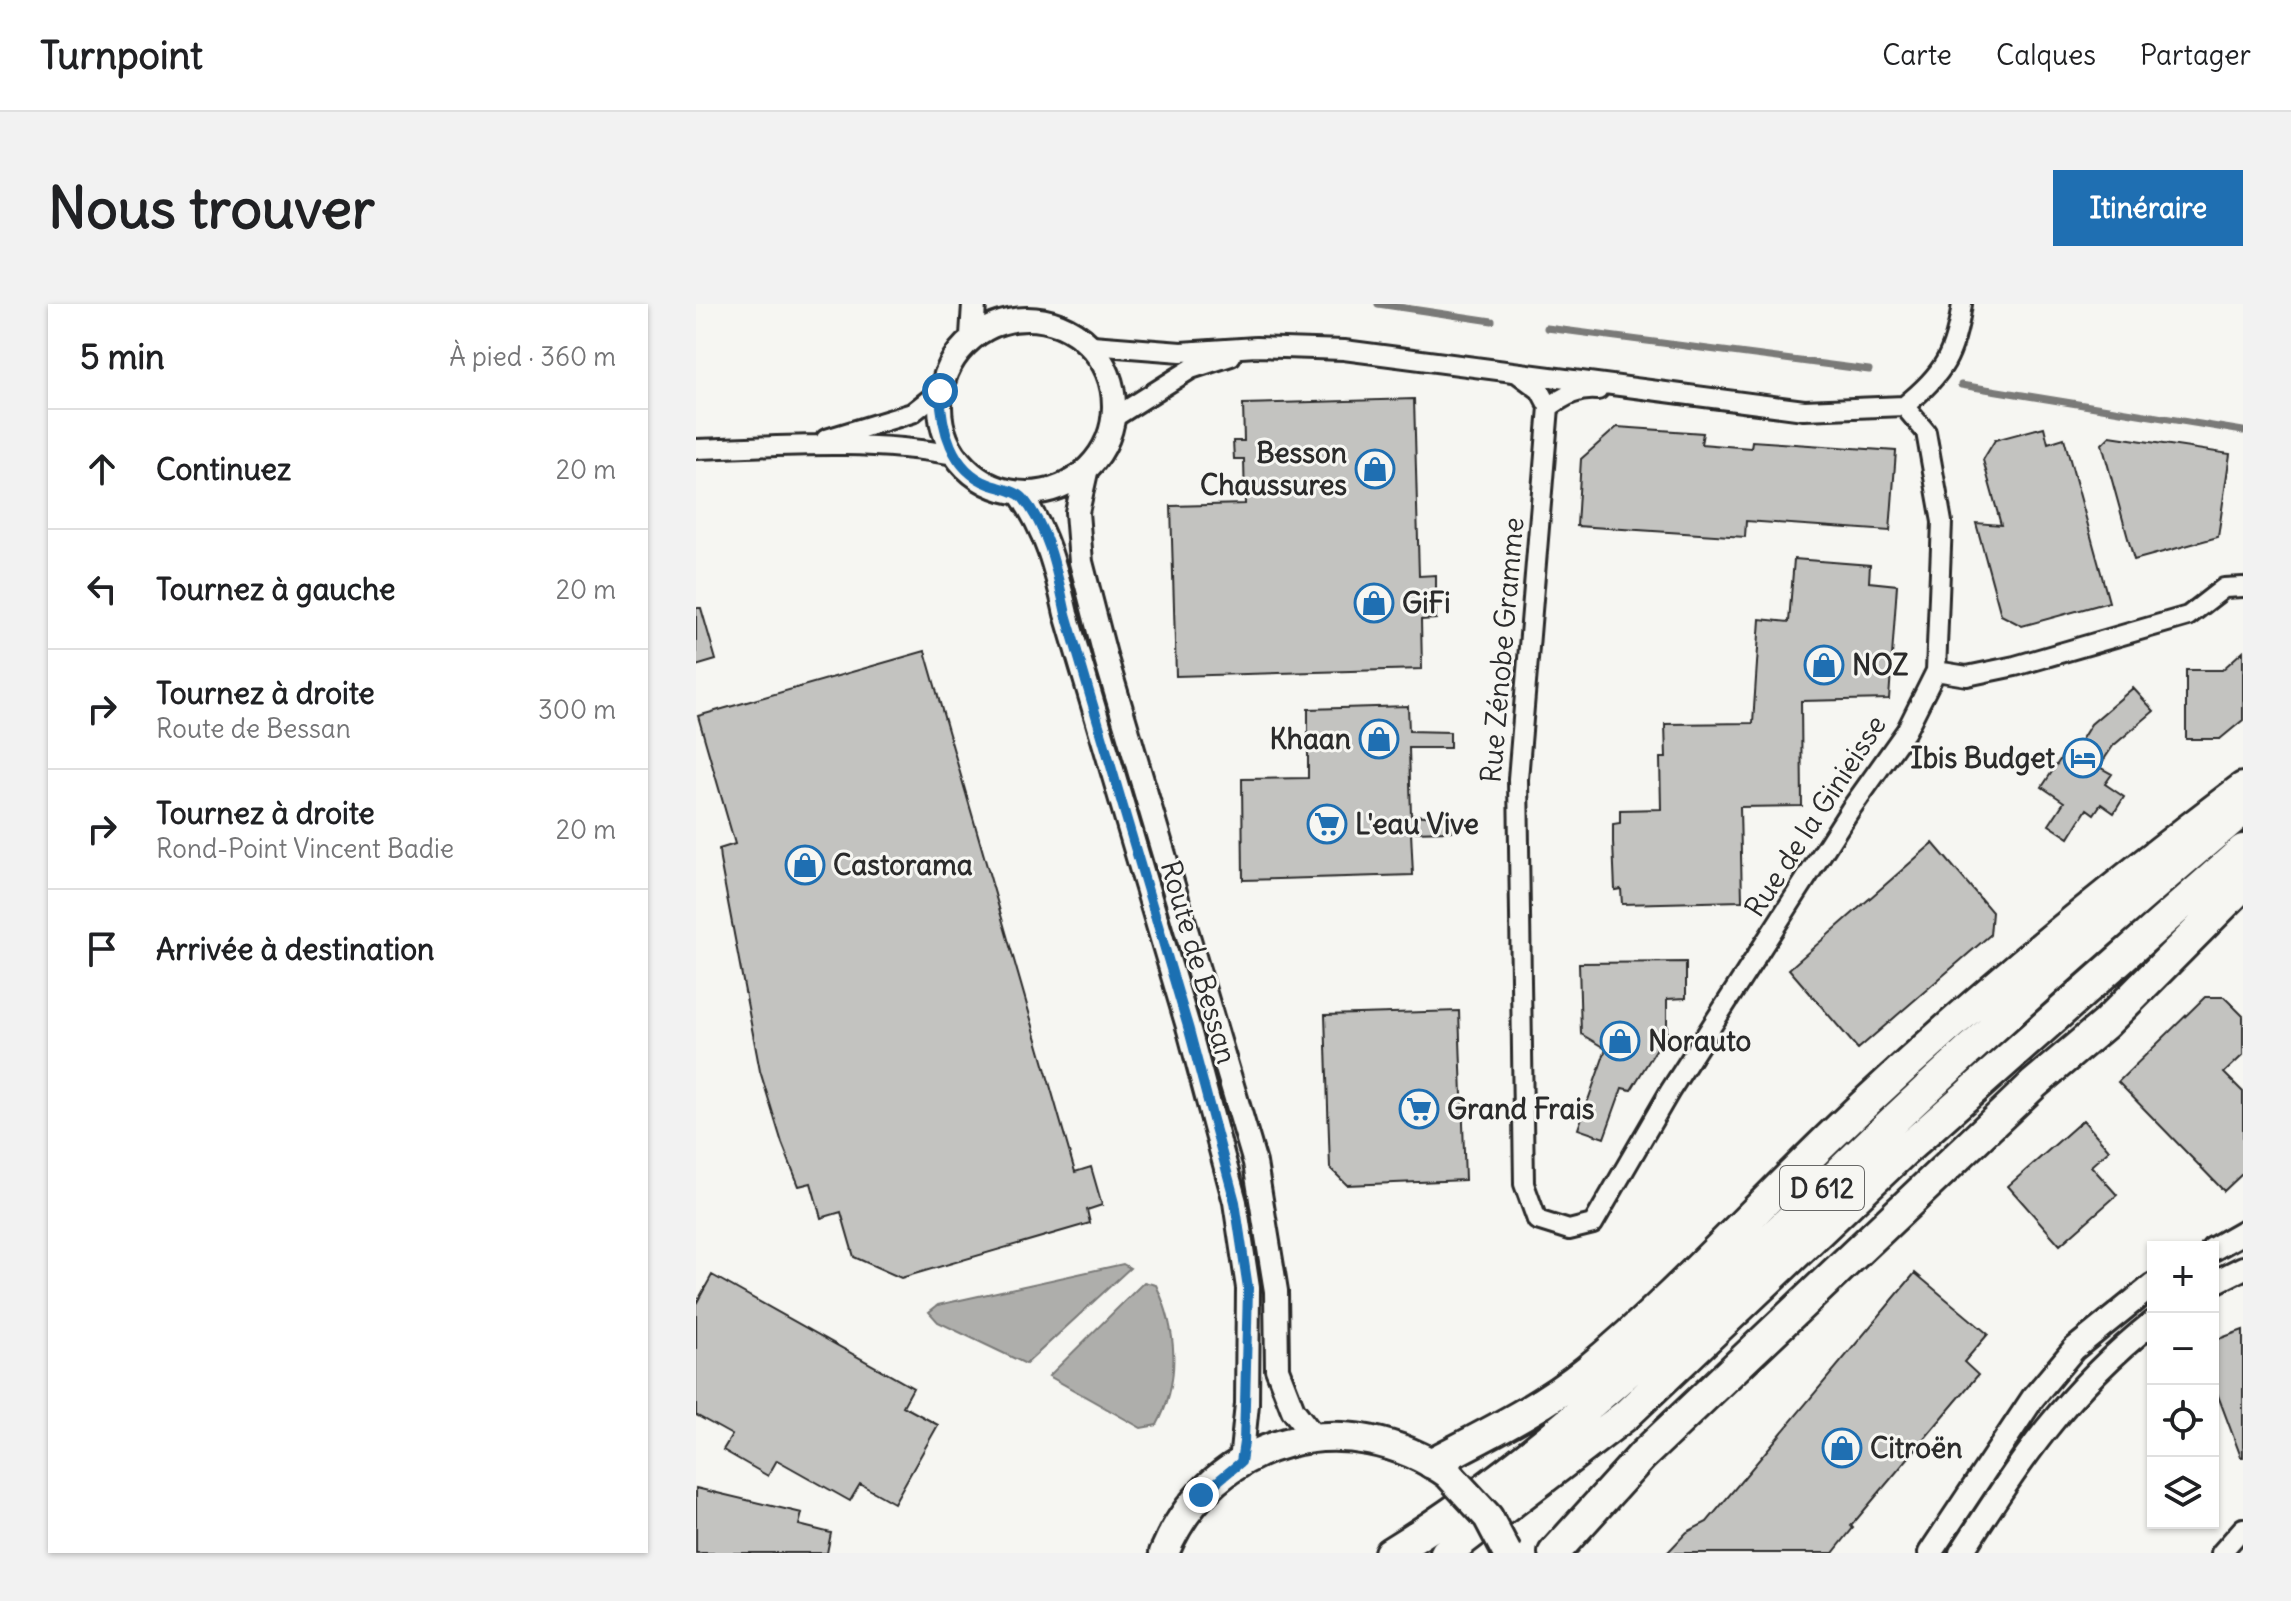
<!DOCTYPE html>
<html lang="fr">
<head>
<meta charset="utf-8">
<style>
  :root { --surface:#fff; --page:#f2f2f2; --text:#202124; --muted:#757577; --line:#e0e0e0; --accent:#1f6fb2 }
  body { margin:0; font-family:Delius,sans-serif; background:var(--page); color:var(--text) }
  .controls { position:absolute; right:24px; bottom:24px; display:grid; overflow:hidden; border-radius:0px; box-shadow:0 2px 6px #0004 }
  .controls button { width:72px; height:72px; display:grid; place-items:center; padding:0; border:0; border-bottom:2px solid var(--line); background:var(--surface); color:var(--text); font:40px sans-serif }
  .stop { position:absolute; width:24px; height:24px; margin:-18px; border:6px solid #1f6fb2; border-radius:50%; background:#fff }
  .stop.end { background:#1f6fb2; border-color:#fff; box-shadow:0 2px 8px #0008 }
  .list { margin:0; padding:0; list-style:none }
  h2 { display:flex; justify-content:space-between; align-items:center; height:104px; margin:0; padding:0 32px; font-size:34px }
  h2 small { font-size:26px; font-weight:400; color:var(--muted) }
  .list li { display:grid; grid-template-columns:52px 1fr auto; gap:24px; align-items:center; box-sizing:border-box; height:120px; padding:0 32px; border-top:2px solid var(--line) }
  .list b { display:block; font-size:30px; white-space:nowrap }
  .list p { margin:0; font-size:26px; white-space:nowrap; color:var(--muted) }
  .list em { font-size:26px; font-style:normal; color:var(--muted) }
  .icon { flex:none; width:44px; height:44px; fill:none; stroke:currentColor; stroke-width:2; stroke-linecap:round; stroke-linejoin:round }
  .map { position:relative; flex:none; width:1547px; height:1249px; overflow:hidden; border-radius:0px }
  header { display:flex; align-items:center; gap:48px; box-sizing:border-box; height:112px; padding:0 40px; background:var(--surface); border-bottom:2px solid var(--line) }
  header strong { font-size:38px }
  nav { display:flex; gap:44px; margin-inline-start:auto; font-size:28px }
  .intro { display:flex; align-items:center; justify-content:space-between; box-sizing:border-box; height:192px; padding:0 48px }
  h1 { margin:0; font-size:56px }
  .button { padding:20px 36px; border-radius:0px; background:var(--accent); color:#fff; font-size:28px; font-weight:700 }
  main { display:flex; gap:48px; padding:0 48px }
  aside { flex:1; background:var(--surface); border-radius:0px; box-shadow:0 2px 6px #0004 }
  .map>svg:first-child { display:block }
  .water { fill:#aeaeab; stroke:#7a7a78; stroke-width:2 }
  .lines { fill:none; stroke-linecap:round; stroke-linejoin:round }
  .stream { stroke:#7a7a78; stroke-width:7 }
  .building { fill:#c3c3c0; stroke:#2b2b2b; stroke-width:2 }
  .minor-casing { stroke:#2b2b2b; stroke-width:24 }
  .tertiary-casing { stroke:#2b2b2b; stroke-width:28 }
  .primary-casing { stroke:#2b2b2b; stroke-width:34 }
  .trunk-casing { stroke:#2b2b2b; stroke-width:36 }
  .minor { stroke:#f6f6f2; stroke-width:18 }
  .tertiary { stroke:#f6f6f2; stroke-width:22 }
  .primary { stroke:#f6f6f2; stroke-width:28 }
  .trunk { stroke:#f6f6f2; stroke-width:30 }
  .primary-bridge-casing { stroke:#2b2b2b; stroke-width:34; stroke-linecap:butt }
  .primary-bridge { stroke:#f6f6f2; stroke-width:28 }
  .route { stroke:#1f6fb2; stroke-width:10 }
  .labels { text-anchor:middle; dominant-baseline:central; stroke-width:6; stroke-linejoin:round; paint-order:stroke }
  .shield { fill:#f6f6f2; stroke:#686867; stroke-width:2 }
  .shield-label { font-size:26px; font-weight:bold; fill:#2b2b2b }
  .poi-label { font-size:28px; font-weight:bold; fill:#2b2b2b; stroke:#f6f6f2; text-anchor:start }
  .street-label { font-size:28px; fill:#2b2b2b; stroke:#f6f6f2 }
</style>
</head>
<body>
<header>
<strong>Turnpoint</strong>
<nav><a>Carte</a><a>Calques</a><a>Partager</a></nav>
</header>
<div class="intro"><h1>Nous trouver</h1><a class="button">Itinéraire</a></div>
<main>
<aside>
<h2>5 min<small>À pied · 360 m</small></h2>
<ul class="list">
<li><svg class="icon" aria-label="ahead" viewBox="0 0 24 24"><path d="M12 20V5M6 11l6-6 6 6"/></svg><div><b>Continuez</b></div><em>20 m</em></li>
<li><svg class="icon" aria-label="left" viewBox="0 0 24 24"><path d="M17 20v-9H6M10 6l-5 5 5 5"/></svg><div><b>Tournez à gauche</b></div><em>20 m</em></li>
<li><svg class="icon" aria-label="right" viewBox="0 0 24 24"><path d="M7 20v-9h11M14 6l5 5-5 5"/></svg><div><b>Tournez à droite</b><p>Route de Bessan</p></div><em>300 m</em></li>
<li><svg class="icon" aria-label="right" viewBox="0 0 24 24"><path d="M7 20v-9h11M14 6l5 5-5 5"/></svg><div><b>Tournez à droite</b><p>Rond-Point Vincent Badie</p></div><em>20 m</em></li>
<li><svg class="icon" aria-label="arrive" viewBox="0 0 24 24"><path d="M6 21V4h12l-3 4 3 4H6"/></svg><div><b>Arrivée à destination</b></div></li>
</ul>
</aside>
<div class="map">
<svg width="1547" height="1249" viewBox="0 0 1547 1249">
  <rect width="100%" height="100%" fill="#f6f6f2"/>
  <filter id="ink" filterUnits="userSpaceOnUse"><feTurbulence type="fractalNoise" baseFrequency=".0125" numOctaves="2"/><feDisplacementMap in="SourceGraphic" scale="16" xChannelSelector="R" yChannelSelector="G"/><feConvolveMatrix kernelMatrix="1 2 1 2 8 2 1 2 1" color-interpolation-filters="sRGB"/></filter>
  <g filter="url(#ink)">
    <path class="water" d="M427,960L434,964L330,1060L242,1018L233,1008L242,1001Z
      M448,978L460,981C481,1025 485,1077 461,1121L445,1124L353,1072Z"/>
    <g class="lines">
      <path class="stream" d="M682,0L796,17
        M851,24L1173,66
        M1265,81L1547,127"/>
    </g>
    <path class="building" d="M718,95L723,272L740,271V315L725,316L726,365L480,372L475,202L549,200L548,155H538L537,137H548L547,100Z
      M921,123L1007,129L1005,140L1055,144L1056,137L1200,147L1194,227L1050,217L1049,233L881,222L885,155Z
      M1348,123L1352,139L1368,134L1413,298L1326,322L1305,311L1280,219L1305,221L1287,156L1299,136Z
      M1414,132L1534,150L1522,233L1438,256L1406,140Z
      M1098,255L1174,261L1173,278L1201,281L1193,395L1105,397L1106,502L1044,503L1046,597L926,600L925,585L919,586L917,538V520L924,519V506L965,505L964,454H970L969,420L1057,419L1064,315L1093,318Z
      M0,304H5L20,356L0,362Z
      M229,347L379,868L395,863L406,901L391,906L394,919L205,974L158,953L145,908L125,914L115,879L103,882L86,839L64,767L24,556L23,545L39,540L2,412Z
      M1547,347V416L1524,435H1490V366H1526Z
      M1437,384L1458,407L1417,442L1403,463L1416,470L1409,480L1428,493L1418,509L1405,500L1398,510L1391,505L1373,534L1353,521L1368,498L1346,483L1373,442L1379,446L1395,420Z
      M712,402L713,427L754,428V444H713L715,511L757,514L756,527L715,528L717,571L547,576L546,475L612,474V405Z
      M1237,539L1296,608L1294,631L1162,745L1093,665Z
      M990,658V694L971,695V728L935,786L926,784L908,834L882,825L910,745L885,730L883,659Z
      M1509,693H1528L1547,712V751L1528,769L1547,788V869L1528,887L1422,778Z
      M763,707L769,876L651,881L634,864L629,711Z
      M1387,816L1413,846L1395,862L1421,891L1364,941L1312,882Z
      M1219,969L1292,1030L1268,1058L1282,1071L1155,1222L1157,1224L1137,1249H971L991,1228L1011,1218Z
      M16,971L217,1084L207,1102L242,1121L198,1199L164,1180L154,1197L81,1156L72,1172L27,1146L36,1131L0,1111V1000Z
      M1547,1026V1153H1545L1521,1089L1517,1091V1037Z
      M0,1184L106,1209L103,1221L135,1229L131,1249H0Z"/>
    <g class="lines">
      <defs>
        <path id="minor" d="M396,41L485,48L560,43L648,46L1108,106L1208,102
          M821,69L844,86L853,103
          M1208,102C1248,70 1259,50 1266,0
          M853,103L822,475L828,880L841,916L873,926L897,920L974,787L1154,506L1210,427L1240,367L1246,218L1230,128L1208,102
          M853,103C869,92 882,84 902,86
          M419,113L495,65L535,52
          M130,135L216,109L244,87
          M0,145C86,142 173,135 258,151
          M1240,367L1271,372L1319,362L1492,312L1528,284L1547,283
          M1525,1249L1547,1224"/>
        <path id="tertiary" d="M244 102a87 87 0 1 1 174 0a87 87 0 1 1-174 0Z
          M276,32L278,0
          M390,168L381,208L385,258L409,351L559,859L580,987L581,1065L597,1106L618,1133
          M324,190C351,228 360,265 370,310L493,726L539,898L552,984L551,1100L545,1158
          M1517,945L1547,928
          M1517,979L1547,964
          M1234,1249L1337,1094L1378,1045L1457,981
          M1265,1249C1325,1156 1369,1088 1457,1018"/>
        <path id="primary" d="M468,1249C517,1131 652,1099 754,1171"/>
        <path id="trunk" d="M736,1159C789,1131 846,1104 892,1066C979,994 1055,909 1136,831C1265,706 1404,592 1547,484
          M694,1249C864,1145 1016,990 1159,853C1284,733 1414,618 1547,506
          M750,1249L930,1111L1206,849L1547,546
          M858,1249L946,1152L1338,780L1409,720L1547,581"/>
      </defs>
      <use href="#minor" class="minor-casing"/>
      <use href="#tertiary" class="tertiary-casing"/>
      <use href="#primary" class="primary-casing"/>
      <use href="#trunk" class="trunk-casing"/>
      <use href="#minor" class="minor"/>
      <use href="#tertiary" class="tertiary"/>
      <use href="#primary" class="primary"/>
      <use href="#trunk" class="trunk"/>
      <defs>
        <path id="primary-bridge" d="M754,1172L792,1213L811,1249"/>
      </defs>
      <use href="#primary-bridge" class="primary-bridge-casing"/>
      <use href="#primary-bridge" class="primary-bridge"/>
    </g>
  </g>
  <g class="lines" filter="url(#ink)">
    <path class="route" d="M244,87C245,123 255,166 293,180C303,184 321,187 327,194C354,227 361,269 370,310L493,726L539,898L552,984L548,1138L545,1158L505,1191"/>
  </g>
  <defs>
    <symbol id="shop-ring" viewBox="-11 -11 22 22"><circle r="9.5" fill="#f6f6f2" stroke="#1f6fb2" stroke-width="1.5"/><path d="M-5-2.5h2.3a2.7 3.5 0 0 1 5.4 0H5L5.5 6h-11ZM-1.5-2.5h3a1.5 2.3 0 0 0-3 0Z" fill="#1f6fb2"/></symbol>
    <symbol id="hotel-ring" viewBox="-11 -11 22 22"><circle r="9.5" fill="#f6f6f2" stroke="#1f6fb2" stroke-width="1.5"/><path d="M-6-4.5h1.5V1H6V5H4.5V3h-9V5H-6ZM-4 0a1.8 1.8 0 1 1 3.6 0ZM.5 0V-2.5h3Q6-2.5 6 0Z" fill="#1f6fb2"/></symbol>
    <symbol id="supermarket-ring" viewBox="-11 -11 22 22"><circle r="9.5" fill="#f6f6f2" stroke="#1f6fb2" stroke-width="1.5"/><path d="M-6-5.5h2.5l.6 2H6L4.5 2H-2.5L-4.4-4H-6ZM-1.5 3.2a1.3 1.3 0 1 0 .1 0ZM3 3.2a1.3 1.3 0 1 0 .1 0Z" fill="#1f6fb2"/></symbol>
  </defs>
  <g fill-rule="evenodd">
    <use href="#shop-ring" x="657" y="143" width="44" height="44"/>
    <use href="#shop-ring" x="656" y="277" width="44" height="44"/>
    <use href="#shop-ring" x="1106" y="339" width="44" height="44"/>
    <use href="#shop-ring" x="661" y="413" width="44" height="44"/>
    <use href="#hotel-ring" x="1365" y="432" width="44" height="44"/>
    <use href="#supermarket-ring" x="609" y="498" width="44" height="44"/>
    <use href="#shop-ring" x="87" y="539" width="44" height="44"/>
    <use href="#shop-ring" x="902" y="715" width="44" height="44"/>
    <use href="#supermarket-ring" x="701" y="783" width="44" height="44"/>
    <use href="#shop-ring" x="1124" y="1122" width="44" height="44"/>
  </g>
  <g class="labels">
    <rect class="shield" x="1084" y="862" width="84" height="44" rx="6"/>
    <g class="shield-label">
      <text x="1126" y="884">D 612</text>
    </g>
    <g class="poi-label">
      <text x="651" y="149" text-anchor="end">Besson<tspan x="651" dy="32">Chaussures</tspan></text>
      <text x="706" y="299">GiFi</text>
      <text x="1156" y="361">NOZ</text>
      <text x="655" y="435" text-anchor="end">Khaan</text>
      <text x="1359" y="454" text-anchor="end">Ibis Budget</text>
      <text x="659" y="520">L'eau Vive</text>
      <text x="137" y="561">Castorama</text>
      <text x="952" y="737">Norauto</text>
      <text x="751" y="805">Grand Frais</text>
      <text x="1174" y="1144">Citroën</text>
    </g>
    <g class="street-label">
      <text transform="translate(806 346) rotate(-85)">Rue Zénobe Gramme</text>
      <text transform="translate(1119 512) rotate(-57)">Rue de la Ginieisse</text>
      <text transform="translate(503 658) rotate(74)">Route de Bessan</text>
    </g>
  </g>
</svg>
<div class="controls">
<button>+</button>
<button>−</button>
<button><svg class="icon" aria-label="locate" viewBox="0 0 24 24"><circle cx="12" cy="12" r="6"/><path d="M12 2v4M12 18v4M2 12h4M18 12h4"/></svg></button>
<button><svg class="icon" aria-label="layers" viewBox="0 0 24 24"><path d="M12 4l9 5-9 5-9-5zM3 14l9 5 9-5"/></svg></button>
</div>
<div class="stop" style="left:244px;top:87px"></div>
<div class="stop end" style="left:505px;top:1191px"></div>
</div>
</main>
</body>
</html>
